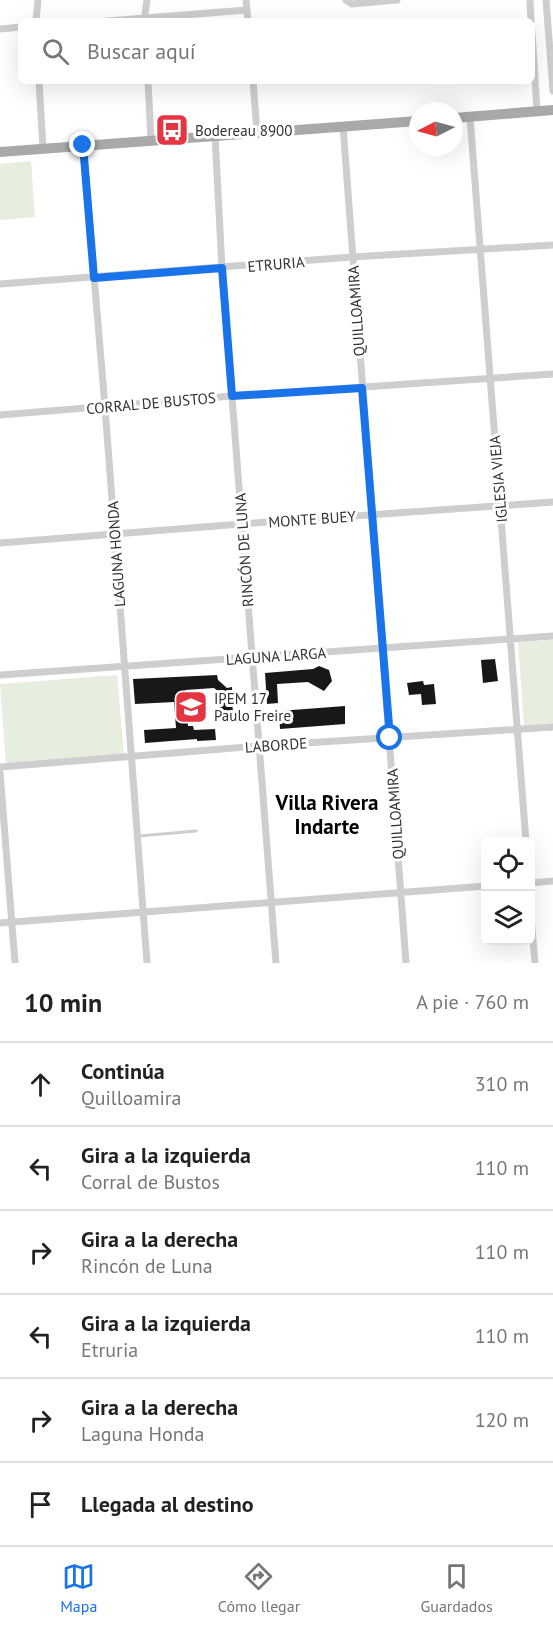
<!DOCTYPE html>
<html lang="es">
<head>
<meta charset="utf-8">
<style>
  :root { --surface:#fff; --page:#f2f2f2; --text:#222; --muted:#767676; --line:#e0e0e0; --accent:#1a73e8 }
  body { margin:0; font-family:"PT Sans",sans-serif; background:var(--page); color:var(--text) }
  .controls { position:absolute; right:18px; bottom:18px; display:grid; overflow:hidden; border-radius:9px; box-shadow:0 6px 24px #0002 }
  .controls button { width:54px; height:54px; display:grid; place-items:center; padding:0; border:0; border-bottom:2px solid var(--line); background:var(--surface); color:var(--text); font:30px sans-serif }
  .compass { position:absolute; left:409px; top:102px; width:54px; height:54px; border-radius:50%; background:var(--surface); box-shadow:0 6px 24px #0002; rotate:264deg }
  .stop { position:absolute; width:18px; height:18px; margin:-14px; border:4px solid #1a73e8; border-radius:50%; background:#fff }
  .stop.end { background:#1a73e8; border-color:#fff; box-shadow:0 2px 6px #0008 }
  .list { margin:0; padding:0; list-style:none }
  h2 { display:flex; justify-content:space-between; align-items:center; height:78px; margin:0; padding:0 24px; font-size:26px }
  h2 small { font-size:20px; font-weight:400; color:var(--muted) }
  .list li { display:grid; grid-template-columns:39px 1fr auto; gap:18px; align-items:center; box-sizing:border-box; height:84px; padding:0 24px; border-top:2px solid var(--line) }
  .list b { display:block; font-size:22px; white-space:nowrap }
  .list p { margin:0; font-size:20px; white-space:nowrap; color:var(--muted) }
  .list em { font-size:20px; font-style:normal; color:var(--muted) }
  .icon { flex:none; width:33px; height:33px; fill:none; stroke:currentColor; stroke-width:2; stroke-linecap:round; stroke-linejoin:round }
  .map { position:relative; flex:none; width:553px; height:963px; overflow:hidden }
  .search { position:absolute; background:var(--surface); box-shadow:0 6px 24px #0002; left:18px; right:18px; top:18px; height:66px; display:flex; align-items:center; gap:15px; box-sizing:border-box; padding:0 21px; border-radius:9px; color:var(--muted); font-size:22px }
  .sheet { height:582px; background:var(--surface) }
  nav { display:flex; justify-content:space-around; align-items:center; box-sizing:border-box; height:84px; border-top:2px solid var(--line); background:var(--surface); font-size:16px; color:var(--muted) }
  nav a { display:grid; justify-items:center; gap:3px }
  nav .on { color:var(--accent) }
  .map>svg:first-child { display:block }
  .green { fill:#e7eedf }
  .building { fill:#181818 }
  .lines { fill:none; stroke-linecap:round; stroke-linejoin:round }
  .lane { stroke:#cecece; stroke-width:3 }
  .street { stroke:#cecece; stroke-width:7 }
  .primary { stroke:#a9a9a9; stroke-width:10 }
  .route { stroke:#1a73e8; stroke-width:8 }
  .labels { text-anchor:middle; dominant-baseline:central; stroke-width:6; stroke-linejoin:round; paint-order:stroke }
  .poi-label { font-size:15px; fill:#313131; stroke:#fff; text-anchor:start }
  .street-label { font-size:15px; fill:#313131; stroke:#fff }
  .district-label { font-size:21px; font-weight:bold; fill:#000; stroke:#fff }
</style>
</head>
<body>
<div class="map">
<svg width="553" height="963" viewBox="0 0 553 963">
  <rect width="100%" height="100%" fill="#fff"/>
  <path class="green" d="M31,161L35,217L0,220V164Z
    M553,640V724L524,726L518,642Z
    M117,675L124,755L6,764L0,684Z"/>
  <path class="building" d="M495,659L498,681L483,683L481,660Z
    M319,666L329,670L332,681L324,691L308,682L277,684L278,703L267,704L265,673L313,669Z
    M217,675L218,680L227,688L232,687L233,719L220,720L219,692L214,688L185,690L188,726H193L194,730L215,729L216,740L197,741V739L145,743L144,730L176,728L174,702L135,704L133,679Z
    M423,681L424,685L434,684L436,704L422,705L421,694L409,695L407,683Z
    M345,706V724L280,729L279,711Z"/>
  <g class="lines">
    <path class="lane" d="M139,836L196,831"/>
    <path class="street" d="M246,0L248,21
      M346,0L352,4L397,0
      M530,0L531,21
      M546,0L553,91
      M36,21L38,0
      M107,21L247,10
      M144,21L147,0
      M0,29L21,27
      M532,32L537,111
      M39,81L43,148
      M148,81L151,140
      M253,81L257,132
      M470,117L526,842
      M343,126L406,963
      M215,136L222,268L276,963
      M83,145L105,407L147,963
      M0,284L352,257L553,245
      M0,415L232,396L553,374
      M0,543L241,524L553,502
      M0,675L553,636
      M0,767L259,746L553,727
      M0,772L15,963
      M530,883L553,881
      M530,905L535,963
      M0,923L486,886"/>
    <path class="primary" d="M454,118L553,110
      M0,152L418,121"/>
  </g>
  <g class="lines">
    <path class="route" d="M83,145L94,278L222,268L232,396L362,388L390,738"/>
  </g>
  <defs>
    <symbol id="bus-square" viewBox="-11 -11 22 22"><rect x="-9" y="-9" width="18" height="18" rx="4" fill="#e63542" stroke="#fff"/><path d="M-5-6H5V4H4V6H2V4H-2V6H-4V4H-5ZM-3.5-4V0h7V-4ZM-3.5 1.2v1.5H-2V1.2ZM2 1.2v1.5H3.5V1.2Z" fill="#fff"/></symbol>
    <symbol id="school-square" viewBox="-11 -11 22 22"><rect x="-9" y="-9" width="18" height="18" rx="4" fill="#e63542" stroke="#fff"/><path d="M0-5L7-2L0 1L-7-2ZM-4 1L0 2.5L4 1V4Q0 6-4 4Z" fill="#fff"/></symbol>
  </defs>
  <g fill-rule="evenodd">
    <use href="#bus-square" x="153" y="111" width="38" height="38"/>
    <use href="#school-square" x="172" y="688" width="38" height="38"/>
  </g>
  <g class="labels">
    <g class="poi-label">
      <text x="195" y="130">Bodereau 8900</text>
      <text x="214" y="698">IPEM 17<tspan x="214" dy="17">Paulo Freire</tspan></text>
    </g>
    <g class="street-label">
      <text transform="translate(276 264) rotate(-5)">ETRURIA</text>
      <text transform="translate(356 311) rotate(-94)">QUILLOAMIRA</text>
      <text transform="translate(151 403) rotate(-5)">CORRAL DE BUSTOS</text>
      <text transform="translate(498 479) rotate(-95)">IGLESIA VIEJA</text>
      <text transform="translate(312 519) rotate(-4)">MONTE BUEY</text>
      <text transform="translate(244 550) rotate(-94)">RINCÓN DE LUNA</text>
      <text transform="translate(116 554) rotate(-94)">LAGUNA HONDA</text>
      <text transform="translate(276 656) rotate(-4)">LAGUNA LARGA</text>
      <text transform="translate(276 745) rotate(-4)">LABORDE</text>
      <text transform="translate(395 814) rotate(-94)">QUILLOAMIRA</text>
    </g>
    <g class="district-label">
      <text x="327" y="802">Villa Rivera<tspan x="327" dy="24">Indarte</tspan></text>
    </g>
  </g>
</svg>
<div class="controls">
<button><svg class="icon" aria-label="locate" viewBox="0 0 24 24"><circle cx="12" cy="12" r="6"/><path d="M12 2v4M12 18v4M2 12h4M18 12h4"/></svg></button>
<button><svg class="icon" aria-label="layers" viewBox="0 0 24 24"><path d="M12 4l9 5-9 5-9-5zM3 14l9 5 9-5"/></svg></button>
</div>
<svg class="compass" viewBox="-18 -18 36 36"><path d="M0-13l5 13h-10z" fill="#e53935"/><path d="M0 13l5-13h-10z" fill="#767676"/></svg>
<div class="stop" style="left:390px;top:738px"></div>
<div class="stop end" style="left:83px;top:145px"></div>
<div class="search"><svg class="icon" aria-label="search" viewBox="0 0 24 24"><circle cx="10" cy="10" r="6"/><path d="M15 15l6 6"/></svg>Buscar aquí</div>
</div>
<section class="sheet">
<h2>10 min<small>A pie · 760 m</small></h2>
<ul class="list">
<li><svg class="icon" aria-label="ahead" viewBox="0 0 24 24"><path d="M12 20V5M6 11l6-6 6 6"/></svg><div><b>Continúa</b><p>Quilloamira</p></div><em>310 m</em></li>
<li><svg class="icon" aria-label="left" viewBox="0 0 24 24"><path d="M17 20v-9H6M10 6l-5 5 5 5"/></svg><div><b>Gira a la izquierda</b><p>Corral de Bustos</p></div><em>110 m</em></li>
<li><svg class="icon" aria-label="right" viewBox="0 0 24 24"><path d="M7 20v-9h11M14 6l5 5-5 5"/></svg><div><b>Gira a la derecha</b><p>Rincón de Luna</p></div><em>110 m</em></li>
<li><svg class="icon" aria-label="left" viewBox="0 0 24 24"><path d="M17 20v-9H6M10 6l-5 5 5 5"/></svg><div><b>Gira a la izquierda</b><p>Etruria</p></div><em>110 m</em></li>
<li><svg class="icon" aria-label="right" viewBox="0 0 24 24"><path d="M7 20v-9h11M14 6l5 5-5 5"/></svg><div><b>Gira a la derecha</b><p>Laguna Honda</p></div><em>120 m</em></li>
<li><svg class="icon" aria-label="arrive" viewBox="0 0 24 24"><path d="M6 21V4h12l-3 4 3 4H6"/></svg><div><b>Llegada al destino</b></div></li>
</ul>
</section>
<nav>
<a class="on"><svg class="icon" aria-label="map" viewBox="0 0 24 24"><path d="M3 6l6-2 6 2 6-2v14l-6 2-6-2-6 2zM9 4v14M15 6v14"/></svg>Mapa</a>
<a><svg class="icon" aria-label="directions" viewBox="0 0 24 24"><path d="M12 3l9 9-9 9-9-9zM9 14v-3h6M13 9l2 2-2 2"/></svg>Cómo llegar</a>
<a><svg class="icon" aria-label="saved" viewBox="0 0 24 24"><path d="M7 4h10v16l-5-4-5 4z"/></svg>Guardados</a>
</nav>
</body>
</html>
